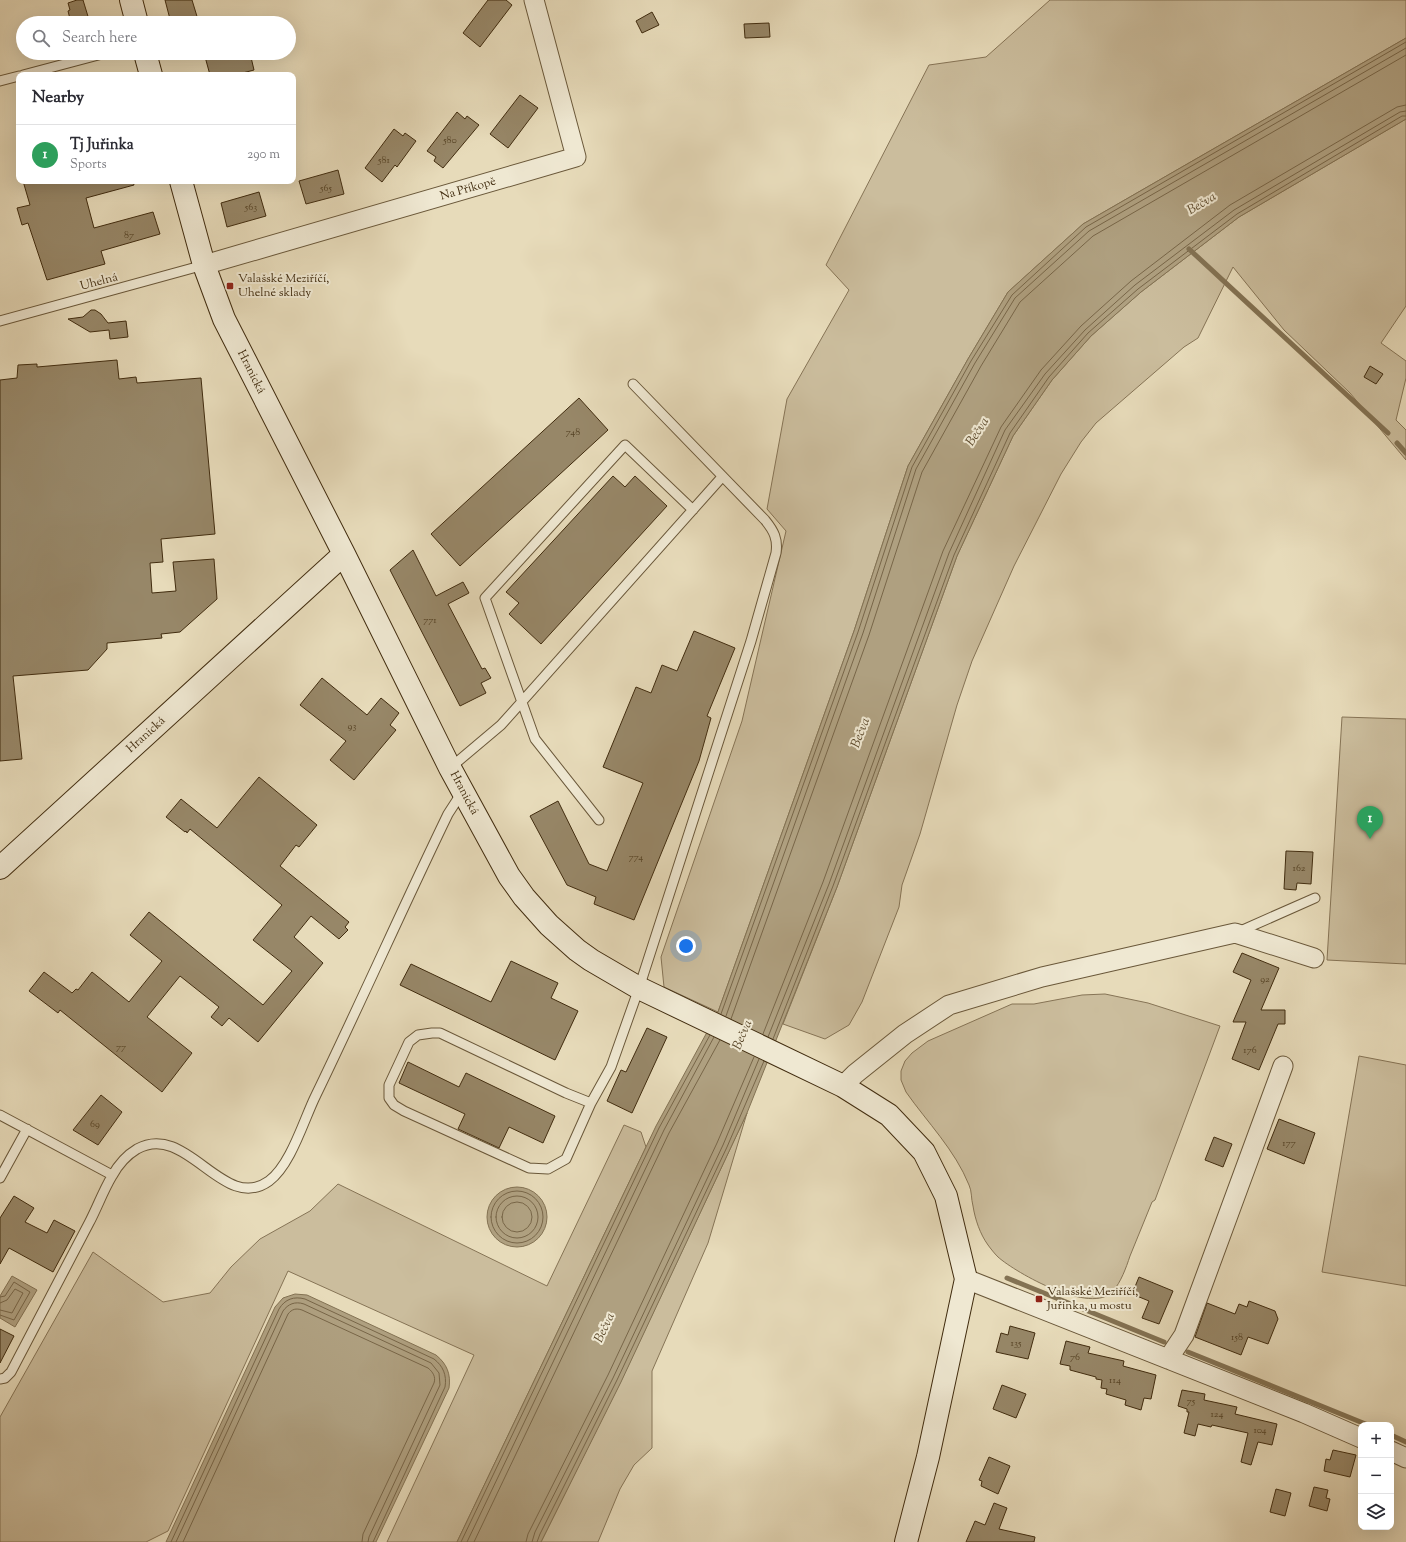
<!DOCTYPE html>
<html lang="en">
<head>
<meta charset="utf-8">
<style>
  :root { --surface:#fff; --page:#f2f2f3; --text:#2b2b33; --muted:#7c7c81; --line:#e1e1e2; --accent:#8f2418 }
  body { margin:0; font-family:"Sorts Mill Goudy",serif; background:var(--page); color:var(--text) }
  .controls { position:absolute; right:12px; bottom:12px; display:grid; overflow:hidden; border-radius:8px; box-shadow:0 4px 16px #0002 }
  .controls button { width:36px; height:36px; display:grid; place-items:center; padding:0; border:0; border-bottom:1px solid var(--line); background:var(--surface); color:var(--text); font:20px sans-serif }
  .you { position:absolute; left:686px; top:946px; width:14px; height:14px; margin:-10px; border:3px solid #fff; border-radius:50%; background:#1a73e8; box-shadow:0 0 0 6px #1a73e833 }
  .badge { display:grid; place-items:center; width:26px; height:26px; border-radius:50%; background:var(--accent); color:#fff; font-size:13px; font-weight:700 }
  .pin { position:absolute; translate:-50% -33px; filter:drop-shadow(0 1px 2px #0008) }
  .pin::after { content:''; position:absolute; top:21px; width:14px; height:12px; background:inherit; clip-path:polygon(0 0,100% 0,50% 100%) }
  .list { margin:0; padding:0; list-style:none }
  h2 { display:flex; justify-content:space-between; align-items:center; height:52px; margin:0; padding:0 16px; font-size:17px }
  h2 small { font-size:13px; font-weight:400; color:var(--muted) }
  .list li { display:grid; grid-template-columns:26px 1fr auto; gap:12px; align-items:center; box-sizing:border-box; height:60px; padding:0 16px; border-top:1px solid var(--line) }
  .list b { display:block; font-size:15px; white-space:nowrap }
  .list p { margin:0; font-size:13px; white-space:nowrap; color:var(--muted) }
  .list em { font-size:13px; font-style:normal; color:var(--muted) }
  .icon { flex:none; width:22px; height:22px; fill:none; stroke:currentColor; stroke-width:2; stroke-linecap:round; stroke-linejoin:round }
  .map { position:relative; flex:none; width:1406px; height:1542px; overflow:hidden }
  .search { position:absolute; background:var(--surface); box-shadow:0 4px 16px #0002; left:16px; top:16px; width:280px; height:44px; display:flex; align-items:center; gap:10px; box-sizing:border-box; padding:0 14px; border-radius:22px; color:var(--muted); font-size:15px }
  .panel { position:absolute; background:var(--surface); box-shadow:0 4px 16px #0002; left:16px; top:72px; width:280px; height:112px; border-radius:8px }
  .map>svg:first-child { display:block }
  .green { fill:#cbbd9d; stroke:#867456 }
  .water { fill:#afa080; stroke:#837253 }
  .lines { fill:none; stroke-linecap:round; stroke-linejoin:round }
  .shore { stroke:#786648; stroke-width:1 }
  .stream { stroke:#837253; stroke-width:5 }
  .building { fill:#978768; stroke:#412c0f }
  .lane-casing { stroke:#6a583a; stroke-width:11 }
  .street-casing { stroke:#6a583a; stroke-width:21 }
  .secondary-casing { stroke:#412c0f; stroke-width:24 }
  .lane { stroke:#efe8d2; stroke-width:9 }
  .street { stroke:#efe8d2; stroke-width:19 }
  .secondary { stroke:#efe8d2; stroke-width:22 }
  .poi-dot { fill:#8f2418; stroke:#efe8d2; stroke-width:1.5 }
  .labels { text-anchor:middle; dominant-baseline:central; stroke-width:4; stroke-linejoin:round; paint-order:stroke }
  .number-label { font-size:10px; fill:#564325 }
  .street-label { font-size:12px; fill:#412c0f; stroke:#efe8d2 }
  .poi-label { font-size:12px; fill:#412c0f; stroke:#efe8d2; text-anchor:start }
  .water-label { font-size:13px; font-style:italic; fill:#5c492b; stroke:#efe8d2 }
</style>
</head>
<body>
<div class="map">
<svg width="1406" height="1542" viewBox="0 0 1406 1542">
  <rect width="100%" height="100%" fill="#e7dbba"/>
  <filter id="stains"><feTurbulence type="fractalNoise" baseFrequency=".005" numOctaves="4"/><feColorMatrix values="0 0 0 0 .2 0 0 0 0 .09 0 0 0 0 .02 0 0 0 .5 -.17"/></filter>
  <radialGradient id="worn" r=".72"><stop offset=".6" stop-color="#630" stop-opacity="0"/><stop offset="1" stop-color="#630" stop-opacity=".3"/></radialGradient>
  <path class="green" d="M1050,0H1406V38L1083,224L1008,292L968,359L908,466L854,631L718,1012L664,987L661,957L742,721L786,531L767,509L787,399L849,290L826,265L929,65L986,57Z
    M1406,119V306L1381,343L1406,361V378L1396,420L1406,430V460L1350,393L1284,330L1233,267L1198,338L1184,347L1096,423L1081,442L1061,474L1014,566L972,661L957,705L920,834L902,885L899,907L862,1002L849,1025L825,1039L783,1024L837,887L957,556L1013,436L1052,380L1091,336L1141,292L1239,217Z
    M1342,717L1406,719V964L1327,960Z
    M1105,994L1148,1003L1220,1026L1155,1200L1152,1202C1145,1220 1137,1238 1130,1256C1126,1268 1121,1282 1113,1291C1092,1316 1016,1273 998,1257C994,1253 991,1249 988,1245C980,1234 975,1219 973,1206C971,1199 972,1191 969,1185C955,1150 927,1122 906,1092L901,1080V1071L905,1061L912,1053L928,1041L1012,1004H1034L1082,995Z
    M1359,1056L1406,1065V1286L1322,1272Z
    M747,1113L708,1243L652,1371V1448L634,1465L620,1489L598,1542H541L621,1381Z
    M624,1125L641,1132L646,1147L457,1542H387L474,1355L288,1271L168,1531L146,1542H0V1417L93,1252L163,1302L210,1293L231,1267L260,1239L310,1211L338,1184L547,1286Z"/>
  <path class="water" d="M1406,38V119L1239,217L1141,292L1091,336L1052,380L1013,436L957,556L837,887L747,1113L621,1382L541,1542H457L656,1126L718,1012L854,631L908,466L968,359L1008,292L1083,224Z
    M487 1217a30 30 0 1 1 60 0a30 30 0 1 1-60 0Z
    M12,1276L37,1290L15,1327L0,1318V1296Z
    M295,1294L307,1295L436,1355C447,1364 451,1374 449,1388L376,1542H166L275,1307L283,1298Z"/>
  <g class="lines">
    <path class="shore" d="M721,1014L858,632L912,467L971,361L1012,295L1086,227L1406,42
      M726,1016L863,633L916,469L975,363L1015,298L1089,231L1406,48
      M731,1019L869,635L922,472L981,366L1020,302L1093,236L1406,55
      M763,1034L823,882L943,551L1001,427L1041,370L1081,326L1131,281L1230,205L1397,107L1406,105
      M768,1037L829,884L949,553L1005,430L1045,374L1085,330L1135,285L1234,210L1400,112L1406,111
      M773,1039L833,886L954,555L1010,433L1049,377L1088,333L1138,289L1237,214L1402,116H1406
      M491 1217a26 26 0 1 1 52 0a26 26 0 1 1-52 0Z
      M496 1217a21 21 0 1 1 42 0a21 21 0 1 1-42 0Z
      M502 1217a15 15 0 1 1 30 0a15 15 0 1 1-30 0Z
      M0,1297L5,1296L14,1282L30,1292L14,1320L0,1315
      M0,1303L7,1300L15,1289L23,1293L12,1313L0,1310
      M171,1542L279,1309C285,1299 294,1296 305,1299L434,1359C443,1366 447,1375 445,1387L373,1542
      M176,1542L283,1311C288,1304 295,1301 304,1304L431,1363L439,1373L440,1385L369,1537L368,1542
      M183,1542L288,1314C292,1309 296,1308 302,1310L428,1368C433,1372 436,1377 434,1383L363,1534L362,1542
      M461,1542L659,1128L710,1035
      M467,1542L664,1130L714,1037
      M474,1542L669,1133L720,1040
      M526,1542L528,1534L608,1375L717,1143L754,1057
      M532,1542L535,1532L613,1378L723,1145L759,1059
      M537,1542L540,1534L617,1380L727,1147L764,1061"/>
    <path class="stream" d="M1189,249L1388,433
      M1397,443L1406,453
      M1007,1278L1164,1342
      M1188,1352L1368,1425
      M1391,1435L1406,1442"/>
  </g>
  <path class="building" d="M77,0H83L90,23H71L68,11L70,10L68,3Z
    M165,0H192L199,23H171Z
    M488,0H506L512,5L480,47L463,33Z
    M652,12L659,25L642,33L636,21Z
    M769,23L770,37L745,38L744,24Z
    M204,53H250L254,70L235,75H210Z
    M520,95L538,108L508,148L490,134Z
    M457,112L465,119L467,116L479,125L443,168L434,161L436,157L427,151Z
    M394,129L403,136L405,133L416,141L397,167L395,165L382,182L365,168Z
    M338,170L344,194L306,204L299,181Z
    M23,181H133L134,185L86,198L94,228L153,212L160,234L101,251L105,264L47,280L28,223L22,225L17,208L30,205Z
    M259,192L266,216L227,227L221,203Z
    M91,310H95L101,314L108,323L126,321L128,337L110,339L109,330L90,332L68,319L83,317Z
    M117,360L119,379L136,377L137,383L201,378L215,534L161,539L163,562L150,563L152,593L176,591L173,562L214,559L217,599L180,632L161,634L162,638L107,643V649L88,670L13,676L22,759L0,761V380L17,378L18,365L37,364V367Z
    M1370,366L1383,374L1376,384L1364,377Z
    M579,398L608,430L460,566L431,534Z
    M613,476L625,487L635,476L667,506L541,644L509,614L519,603L506,592Z
    M413,550L436,596L463,582L469,593L448,604L482,669L485,668L491,678L481,683L486,693L460,706L390,570Z
    M694,631L735,648L707,716L711,718L699,761L634,920L594,904L596,897L567,885L530,816L558,801L589,864L607,871L643,783L603,767L636,687L651,693L662,665L677,671Z
    M322,678L367,715L381,698L399,713L390,725L396,730L354,780L330,760L346,741L300,705Z
    M259,777L317,825L299,847L296,845L280,866L349,922L345,927L348,930L339,939L311,916L294,937L323,963L258,1042L229,1018L222,1026L211,1017L219,1007L180,976L147,1017L192,1053L162,1092L60,1010L58,1013L29,991L44,972L72,993L76,989L78,990L92,972L129,1002L162,961L130,935L149,912L263,1005L292,971L253,940L282,905L190,829L187,833L186,831L185,832L166,817L181,799L217,828Z
    M1286,851L1313,852L1311,884L1297,883L1296,890L1284,889Z
    M1242,953L1279,968L1261,1010H1285V1024H1278L1259,1070L1232,1059L1246,1022H1233L1251,980L1233,972Z
    M511,961L558,983L551,998L578,1011L555,1060L400,985L411,964L491,1002Z
    M647,1028L667,1037L632,1113L607,1101L621,1070L626,1072Z
    M408,1062L459,1087L466,1073L555,1116L543,1143L509,1127L499,1148L458,1129L465,1114L399,1083Z
    M101,1095L122,1112L98,1145L73,1130Z
    M1279,1119L1315,1133L1304,1164L1267,1149Z
    M1214,1137L1232,1144L1223,1167L1205,1160Z
    M14,1196L34,1208L25,1222L47,1233L54,1220L75,1231L53,1272L9,1248L0,1264V1218Z
    M1139,1277L1173,1291L1159,1324L1142,1318L1149,1301L1132,1294Z
    M1249,1301L1275,1311L1278,1319L1268,1344L1248,1337L1241,1355L1195,1337L1207,1303L1235,1314L1239,1304L1247,1307Z
    M1010,1326L1035,1333L1028,1359L996,1352L1001,1333L1008,1335Z
    M0,1329L14,1336L0,1363Z
    M1066,1341L1090,1347L1088,1353L1124,1361L1123,1366L1156,1375L1151,1399L1144,1398L1141,1410L1125,1405L1126,1400L1106,1394L1107,1389L1101,1388L1102,1380L1096,1379V1377L1070,1370V1366L1060,1364Z
    M1002,1385L1026,1394L1016,1418L993,1409Z
    M1182,1390L1205,1394L1204,1400L1237,1407L1235,1414L1277,1424L1272,1445L1258,1442L1251,1465L1241,1462L1248,1433L1212,1425L1211,1427L1198,1424L1195,1436L1184,1433L1189,1412H1187V1409L1178,1406Z
    M1333,1450L1356,1455L1350,1477L1324,1471L1326,1459L1330,1460Z
    M989,1457L1010,1466L998,1494L981,1486L982,1481L979,1480Z
    M1314,1487L1328,1490L1326,1498L1330,1499L1327,1511L1309,1506Z
    M1276,1489L1291,1493L1285,1516L1270,1512Z
    M994,1503L1007,1508L999,1529L1035,1537L1034,1542H966L975,1521L985,1525Z"/>
  <g class="lines">
    <defs>
      <path id="lane" d="M23,75L106,53
        M0,81L19,76
        M0,321L204,265
        M450,768L501,725L722,477
        M599,820L535,739L485,598L625,445L693,510
        M1238,932L1315,898
        M591,1103L566,1093L440,1033H432L418,1035L409,1042L389,1085V1098L394,1105L404,1111L529,1168L548,1169L566,1159L591,1103L611,1067L639,988L751,641L776,553C778,539 774,531 765,520L633,384
        M0,1115L112,1175
        M0,1178L27,1129
        M0,1379L5,1378L11,1372C37,1322 63,1273 89,1223C97,1208 103,1191 112,1176C118,1165 127,1155 137,1149C187,1121 223,1214 269,1181C291,1165 304,1119 316,1095C361,1002 403,907 448,814L459,797L465,794"/>
      <path id="street" d="M204,265L576,157L534,0
        M843,1086L855,1074L905,1034L949,1005L1042,977L1235,933L1314,958
        M966,1279L1304,1413L1361,1438
        M1168,1359L1184,1335L1283,1066
        M1391,1451L1406,1458"/>
      <path id="secondary" d="M131,0L137,23
        M145,53L151,75
        M181,181L204,265L224,319L344,554L450,768L509,876L524,897L549,925L577,950L591,960L639,988L843,1086L889,1115L924,1152L946,1196L966,1279L928,1457L906,1542
        M0,868L344,554"/>
    </defs>
    <use href="#lane" class="lane-casing"/>
    <use href="#street" class="street-casing"/>
    <use href="#secondary" class="secondary-casing"/>
    <use href="#lane" class="lane"/>
    <use href="#street" class="street"/>
    <use href="#secondary" class="secondary"/>
  </g>
  <g class="poi-dot">
    <rect x="226" y="282" width="8" height="8" rx="2"/>
    <rect x="1035" y="1295" width="8" height="8" rx="2"/>
  </g>
  <g class="labels">
    <g class="number-label">
      <text x="450" y="140">580</text>
      <text x="384" y="160">581</text>
      <text x="326" y="188">565</text>
      <text x="251" y="207">563</text>
      <text x="129" y="235">87</text>
      <text x="573" y="432">748</text>
      <text x="430" y="620">771</text>
      <text x="352" y="726">93</text>
      <text x="636" y="857">774</text>
      <text x="1299" y="868">162</text>
      <text x="1265" y="979">92</text>
      <text x="121" y="1047">77</text>
      <text x="1250" y="1050">176</text>
      <text x="95" y="1124">69</text>
      <text x="1289" y="1143">177</text>
      <text x="1237" y="1337">158</text>
      <text x="1016" y="1343">135</text>
      <text x="1075" y="1357">76</text>
      <text x="1115" y="1380">114</text>
      <text x="1191" y="1401">75</text>
      <text x="1217" y="1414">124</text>
      <text x="1260" y="1430">104</text>
    </g>
    <g class="street-label">
      <text transform="translate(468 189) rotate(-16)">Na Příkopě</text>
      <text transform="translate(99 282) rotate(-15)">Uhelná</text>
      <text transform="translate(251 372) rotate(63)">Hranická</text>
      <text transform="translate(146 735) rotate(-42)">Hranická</text>
      <text transform="translate(464 793) rotate(62)">Hranická</text>
    </g>
    <g class="poi-label">
      <text x="238" y="279">Valašské Meziříčí,<tspan x="238" dy="14">Uhelné sklady</tspan></text>
      <text x="1047" y="1292">Valašské Meziříčí,<tspan x="1047" dy="14">Juřinka, u mostu</tspan></text>
    </g>
    <g class="water-label">
      <text transform="translate(1202 204) rotate(-31)">Bečva</text>
      <text transform="translate(978 432) rotate(-57)">Bečva</text>
      <text transform="translate(861 733) rotate(-69)">Bečva</text>
      <text transform="translate(743 1035) rotate(-67)">Bečva</text>
      <text transform="translate(605 1328) rotate(-65)">Bečva</text>
    </g>
  </g>
  <rect width="100%" height="100%" filter="url(#stains)"/>
  <rect width="100%" height="100%" fill="url(#worn)"/>
</svg>
<div class="controls">
<button>+</button>
<button>−</button>
<button><svg class="icon" aria-label="layers" viewBox="0 0 24 24"><path d="M12 4l9 5-9 5-9-5zM3 14l9 5 9-5"/></svg></button>
</div>
<div class="you"></div>
<div class="pin badge" style="left:1370px;top:839px;background:#2e9e5b">1</div>
<div class="search"><svg class="icon" aria-label="search" viewBox="0 0 24 24"><circle cx="10" cy="10" r="6"/><path d="M15 15l6 6"/></svg>Search here</div>
<section class="panel">
<h2>Nearby<small></small></h2>
<ul class="list">
<li><span class="badge" style="background:#2e9e5b">1</span><div><b>Tj Juřinka</b><p>Sports</p></div><em>290 m</em></li>
</ul>
</section>
</div>
</body>
</html>
